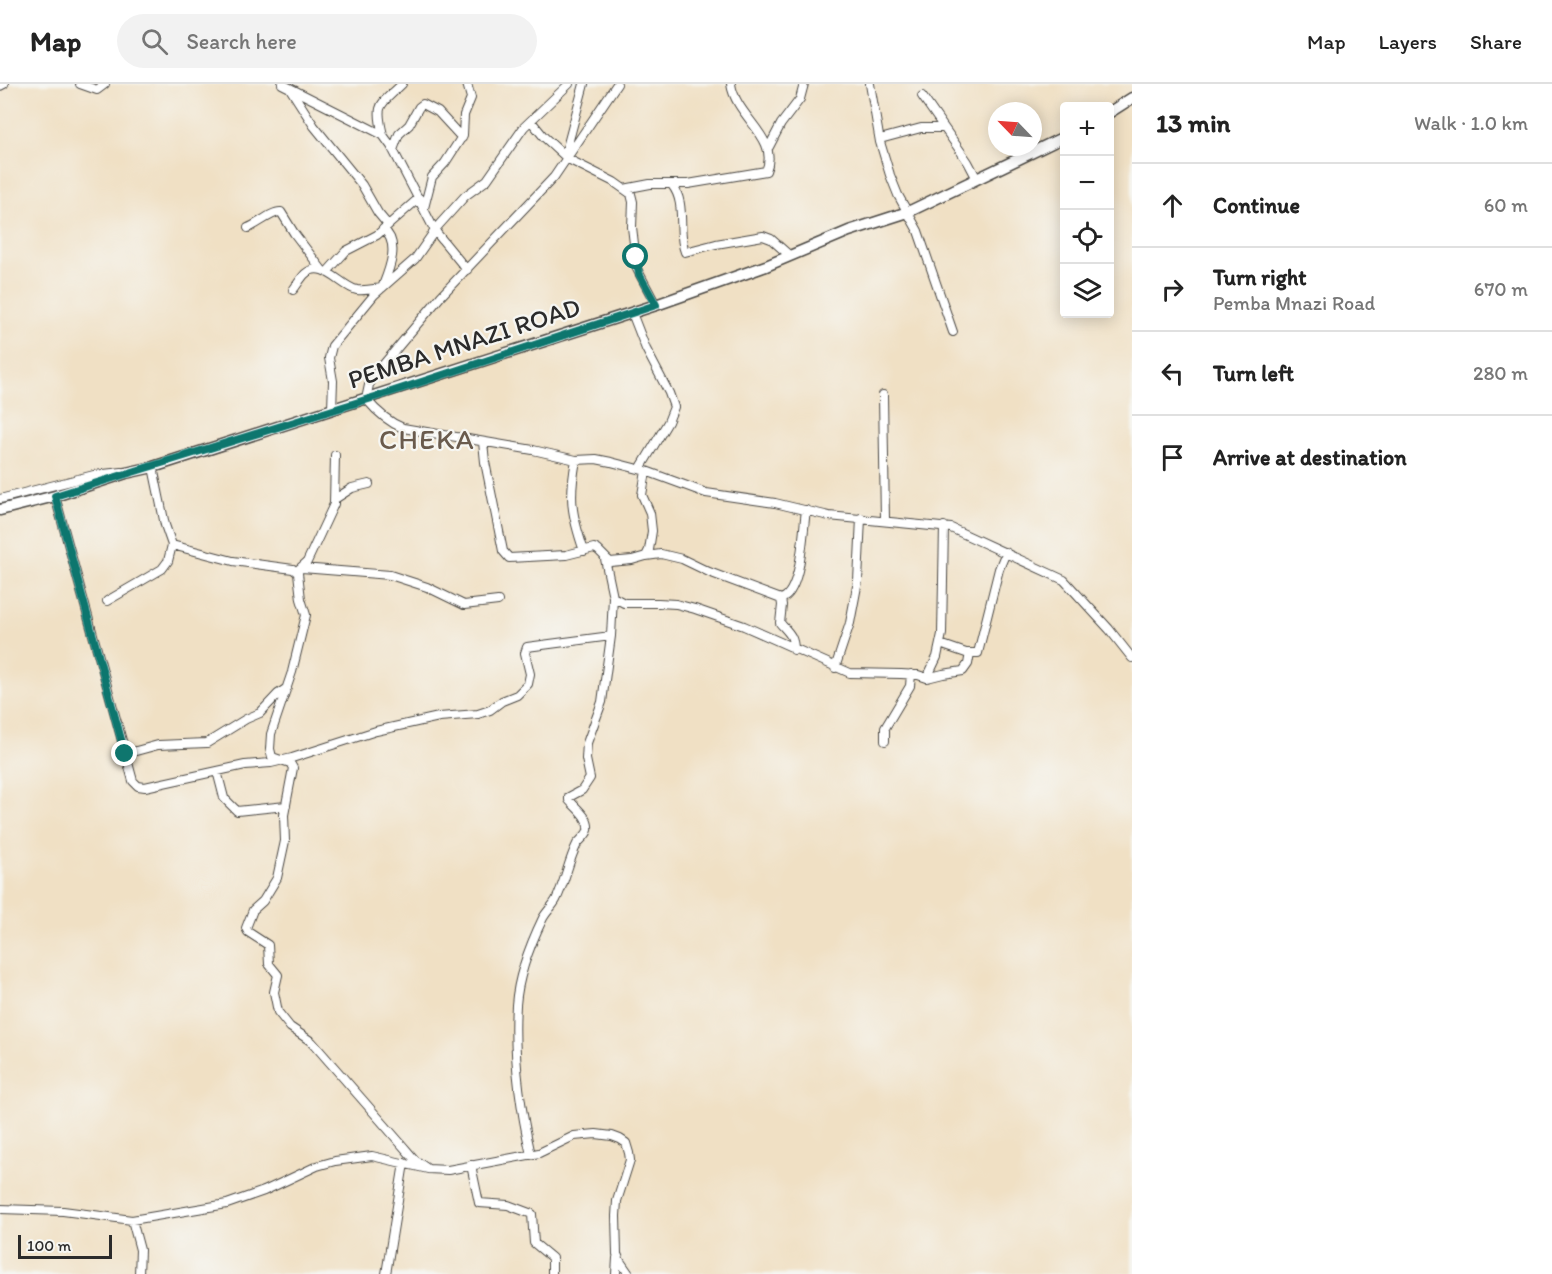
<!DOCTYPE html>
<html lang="en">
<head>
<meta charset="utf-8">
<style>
  :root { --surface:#fff; --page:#f2f2f2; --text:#222; --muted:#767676; --line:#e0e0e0 }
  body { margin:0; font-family:Itim,sans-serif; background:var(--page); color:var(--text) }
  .controls { position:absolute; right:18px; top:18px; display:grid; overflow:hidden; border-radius:6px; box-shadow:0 3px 15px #0003 }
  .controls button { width:54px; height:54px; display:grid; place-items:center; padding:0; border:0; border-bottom:2px solid var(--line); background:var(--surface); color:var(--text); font:30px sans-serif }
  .compass { position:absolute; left:988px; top:18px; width:54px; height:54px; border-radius:50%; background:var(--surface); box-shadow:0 3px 15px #0003; rotate:295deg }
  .scale { position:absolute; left:18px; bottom:15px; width:94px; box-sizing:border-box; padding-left:6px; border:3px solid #2b2b2b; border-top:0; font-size:16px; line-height:21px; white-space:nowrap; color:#2b2b2b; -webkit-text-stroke:4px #f6f6f2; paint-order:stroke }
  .stop { position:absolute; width:18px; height:18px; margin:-14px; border:4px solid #0f766e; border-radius:50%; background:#fff }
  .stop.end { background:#0f766e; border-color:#fff; box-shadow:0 2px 6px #0008 }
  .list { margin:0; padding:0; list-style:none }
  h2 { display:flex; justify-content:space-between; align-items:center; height:78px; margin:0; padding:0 24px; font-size:26px }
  h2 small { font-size:20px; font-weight:400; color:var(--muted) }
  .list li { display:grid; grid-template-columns:39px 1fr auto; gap:18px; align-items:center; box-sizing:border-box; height:84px; padding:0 24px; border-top:2px solid var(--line) }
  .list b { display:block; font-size:22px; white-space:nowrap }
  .list p { margin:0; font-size:20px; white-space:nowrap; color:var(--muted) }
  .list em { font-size:20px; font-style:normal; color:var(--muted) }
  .icon { flex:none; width:33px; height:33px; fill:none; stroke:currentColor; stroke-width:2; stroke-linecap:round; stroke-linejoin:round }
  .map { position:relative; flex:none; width:1132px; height:1190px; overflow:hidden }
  header { display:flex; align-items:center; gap:36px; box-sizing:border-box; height:84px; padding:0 30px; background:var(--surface); border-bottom:2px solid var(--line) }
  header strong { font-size:28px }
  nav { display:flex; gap:33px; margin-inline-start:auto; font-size:21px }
  .search { width:420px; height:54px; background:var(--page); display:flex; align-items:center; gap:15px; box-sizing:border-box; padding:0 21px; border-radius:33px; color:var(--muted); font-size:22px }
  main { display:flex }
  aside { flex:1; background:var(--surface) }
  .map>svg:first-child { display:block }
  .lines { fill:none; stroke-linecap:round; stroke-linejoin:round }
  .minor-casing { stroke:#494642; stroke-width:10 }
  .secondary-casing { stroke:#494642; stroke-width:13 }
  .minor { stroke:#fff; stroke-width:8 }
  .secondary { stroke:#fff; stroke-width:10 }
  .route { stroke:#0f766e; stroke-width:8 }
  .labels { text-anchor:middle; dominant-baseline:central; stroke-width:4.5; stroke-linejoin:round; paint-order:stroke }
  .street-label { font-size:26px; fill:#2b2b2b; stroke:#f6f6f2 }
  .quarter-label { font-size:28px; letter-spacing:1.5px; fill:#6a5b4d; stroke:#f6f6f2 }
</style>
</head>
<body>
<header>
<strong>Map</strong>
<div class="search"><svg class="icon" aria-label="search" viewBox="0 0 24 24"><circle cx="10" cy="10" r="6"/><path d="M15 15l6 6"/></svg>Search here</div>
<nav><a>Map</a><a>Layers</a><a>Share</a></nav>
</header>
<main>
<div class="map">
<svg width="1132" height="1190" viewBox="0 0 1132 1190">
  <rect width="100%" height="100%" fill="#f6f6f2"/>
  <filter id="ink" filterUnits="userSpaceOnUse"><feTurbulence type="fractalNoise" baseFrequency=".0167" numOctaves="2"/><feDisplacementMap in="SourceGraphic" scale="12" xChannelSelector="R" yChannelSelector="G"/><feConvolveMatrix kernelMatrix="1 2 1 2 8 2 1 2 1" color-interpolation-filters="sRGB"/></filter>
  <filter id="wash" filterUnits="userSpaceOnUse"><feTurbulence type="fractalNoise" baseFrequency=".008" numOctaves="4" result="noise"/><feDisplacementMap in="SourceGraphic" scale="24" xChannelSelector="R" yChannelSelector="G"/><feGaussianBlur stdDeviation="1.35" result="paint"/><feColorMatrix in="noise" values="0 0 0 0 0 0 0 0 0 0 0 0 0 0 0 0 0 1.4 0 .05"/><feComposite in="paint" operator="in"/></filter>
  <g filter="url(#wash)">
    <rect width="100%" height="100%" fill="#f0e0c4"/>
  </g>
  <g filter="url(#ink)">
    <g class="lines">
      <defs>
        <path id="minor" d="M80,0L97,6L105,0
          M282,0L383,51L391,62L435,147L467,186
          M617,0L554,93L441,212L377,288L369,301L366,315C377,328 388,338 403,344L533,366L576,376L596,375L611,378L646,387L706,409L775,419L829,432L951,444L1064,496L1109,545L1132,574
          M870,0L880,58L890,91L898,111L918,147L953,248
          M0,2L4,0
          M291,6L314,42L362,101L378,129L388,141
          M922,12L968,78L977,95
          M531,37L544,53L568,75L614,98L631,110L633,118L632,143L637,185L656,221
          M383,51C375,18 380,22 402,0
          M880,55L921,44H943
          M769,63L781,40L800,15L804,0
          M393,66L399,50L409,41L419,23L423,20L438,28L462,54
          M565,71L584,0
          M672,101C687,119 677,148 685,168L716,160L763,152L771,155L789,171
          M624,105L650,100H688L766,87C780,53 736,34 731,0
          M424,124L432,93L445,79L463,51L464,31L471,14L467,0
          M248,144C258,140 273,127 281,128L294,149L322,186
          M327,188L346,167L377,151L419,114
          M293,206C297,201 301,194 305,190C323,174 341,203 357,206C365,207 374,205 382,204C389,186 401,159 383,145
          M632,229L646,265L669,309L674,323L668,338L640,385
          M883,311L885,436
          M332,325L333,297L329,274L332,262L374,211L415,175L438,142L465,112L487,96L524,43L569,0
          M483,358L485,378L503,467L509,474L566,471L594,464L598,466L610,478L632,476L646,472L649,466L652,447L650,429L642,411L646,387
          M576,376C569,414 571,429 584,467
          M153,383L165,441L172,461L233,477L293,485L298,489L301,515L306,531L292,588L271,650L270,665L272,673L290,679L293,684L284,731L285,757L277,794L263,817L253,826L246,844L248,848L268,861L269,880L278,891L274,908L278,928L290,943L312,958L402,1061L415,1076L428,1085
          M55,412L133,697L138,702L145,703L245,681L271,679L292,674L376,647L439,633L478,630L490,626L502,617L517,611L528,600L530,590L525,569L527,563L611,552L613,513
          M0,415L94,391L122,388
          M335,415L352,404L369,400
          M646,472L661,470L682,475L709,488L781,515L782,521L780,539C788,548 794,552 794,566
          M605,475L613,513L624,519H658L676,520L695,525L744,542L850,589L901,590L918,591L927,594L943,590L963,587L968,580L970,569
          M302,484L390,491L427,503L464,521L498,517
          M299,485L307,478L334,420L335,371
          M781,515C802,509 803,445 806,426
          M107,517L162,485L168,477L172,461
          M940,560L966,569H978L999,485L1006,468
          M835,584L850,539L858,497L861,434
          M927,594L937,573L942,550L944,442
          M885,657V644L910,602L911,590
          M125,670L158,661L207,659L246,635L260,629L278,610L287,604
          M217,687L224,714L237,727L286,722
          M531,1071C520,1023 513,970 516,921C518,892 530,861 543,834C547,827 552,823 556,816C565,798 568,778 577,760C580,756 587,751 588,746C590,734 576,724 569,716V713L582,706L590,694L586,675L587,659L602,618L611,552
          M471,1081L479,1119L508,1121L532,1130L534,1159L552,1174V1190
          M0,1125L63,1127L132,1136L227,1120L264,1107L317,1082L335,1077L372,1072L428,1085L448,1086L539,1069L574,1052L596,1050L612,1052L620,1055L626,1059L629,1069L630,1076L617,1117L616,1132L617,1170L620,1177L629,1190
          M132,1136L140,1166L139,1190
          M386,1190L404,1079
          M616,1190L617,1174"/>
        <path id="secondary" d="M1110,28L1132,14
          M0,426L55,412L126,389L153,383L656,221L766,182L849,147L908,128L1064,53"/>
      </defs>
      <use href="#minor" class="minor-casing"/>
      <use href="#secondary" class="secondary-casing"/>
      <use href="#minor" class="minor"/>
      <use href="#secondary" class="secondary"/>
    </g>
  </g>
  <g class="lines" filter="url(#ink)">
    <path class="route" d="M125,670L55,412L388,309L656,221L639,190L636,173"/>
  </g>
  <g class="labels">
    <g class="street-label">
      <text transform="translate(464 259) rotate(-18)">PEMBA MNAZI ROAD</text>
    </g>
    <g class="quarter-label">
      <text x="427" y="355">CHEKA</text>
    </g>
  </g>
</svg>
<div class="controls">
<button>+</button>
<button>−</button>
<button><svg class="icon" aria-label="locate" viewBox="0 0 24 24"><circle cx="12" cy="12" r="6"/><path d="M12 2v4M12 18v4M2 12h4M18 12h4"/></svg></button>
<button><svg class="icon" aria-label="layers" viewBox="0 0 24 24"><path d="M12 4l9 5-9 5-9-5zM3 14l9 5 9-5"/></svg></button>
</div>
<svg class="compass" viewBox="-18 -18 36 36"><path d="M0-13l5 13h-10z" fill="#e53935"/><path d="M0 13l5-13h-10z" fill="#767676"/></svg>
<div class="scale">100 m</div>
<div class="stop" style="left:636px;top:173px"></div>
<div class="stop end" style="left:125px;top:670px"></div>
</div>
<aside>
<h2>13 min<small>Walk · 1.0 km</small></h2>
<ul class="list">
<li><svg class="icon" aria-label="ahead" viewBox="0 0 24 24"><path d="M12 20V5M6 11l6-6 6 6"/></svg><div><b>Continue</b></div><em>60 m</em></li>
<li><svg class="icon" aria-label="right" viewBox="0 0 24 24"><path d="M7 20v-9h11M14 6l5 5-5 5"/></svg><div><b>Turn right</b><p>Pemba Mnazi Road</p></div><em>670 m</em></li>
<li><svg class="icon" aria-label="left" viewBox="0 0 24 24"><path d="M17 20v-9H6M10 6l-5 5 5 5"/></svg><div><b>Turn left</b></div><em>280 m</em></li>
<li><svg class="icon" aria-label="arrive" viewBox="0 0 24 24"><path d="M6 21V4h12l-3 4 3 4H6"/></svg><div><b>Arrive at destination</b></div></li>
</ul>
</aside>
</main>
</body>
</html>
